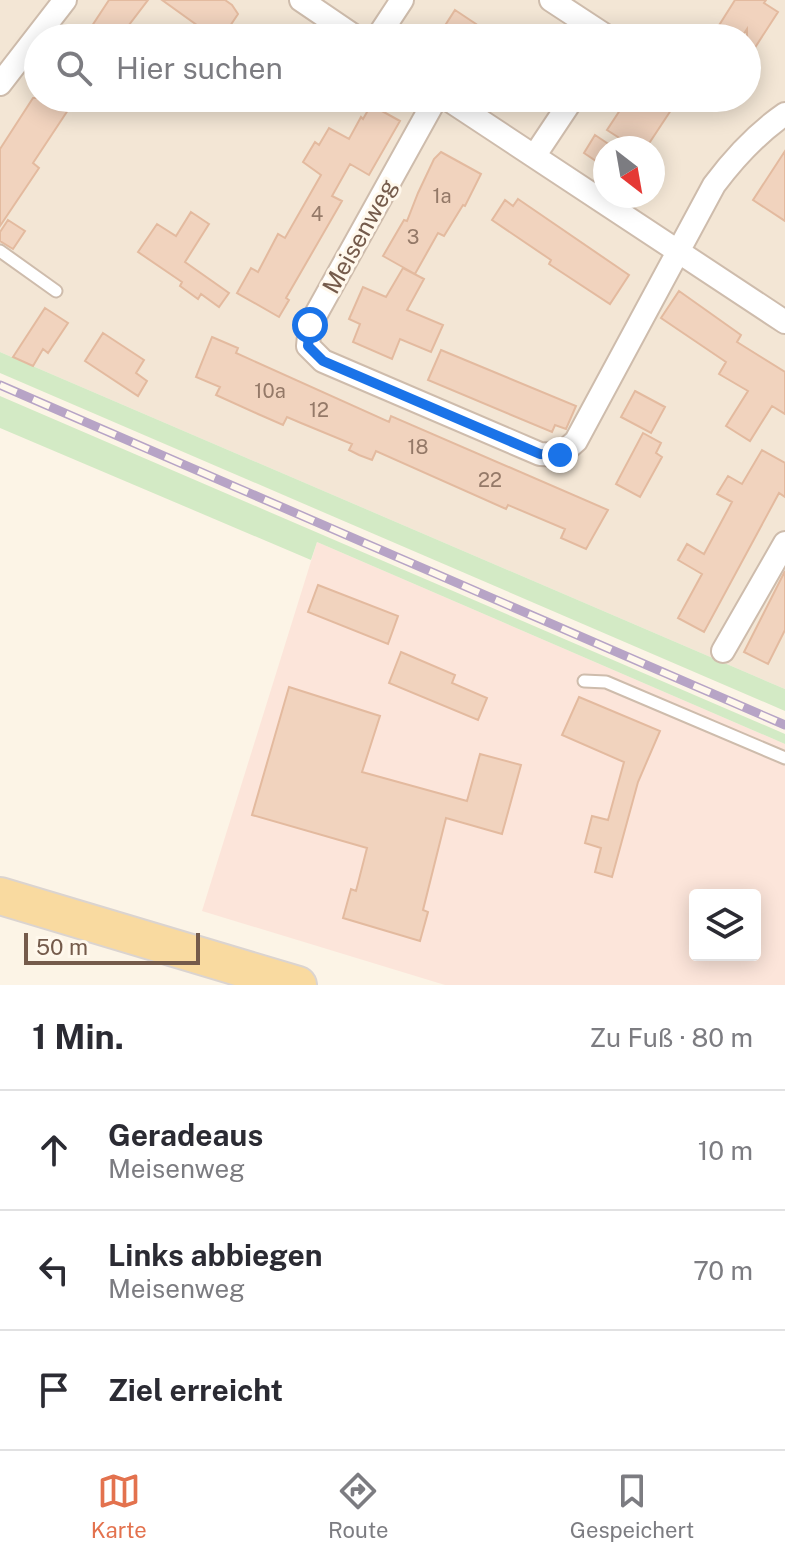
<!DOCTYPE html>
<html lang="de">
<head>
<meta charset="utf-8">
<style>
  :root { --surface:#fff; --page:#f7f7f7; --text:#2b2b33; --muted:#7c7c81; --line:#e1e1e2; --accent:#e3724e }
  body { margin:0; font-family:"Public Sans",sans-serif; background:var(--page); color:var(--text) }
  .controls { position:absolute; right:24px; bottom:24px; display:grid; overflow:hidden; border-radius:8px; box-shadow:0 4px 20px #0003 }
  .controls button { width:72px; height:72px; display:grid; place-items:center; padding:0; border:0; border-bottom:2px solid var(--line); background:var(--surface); color:var(--text); font:40px sans-serif }
  .compass { position:absolute; left:593px; top:136px; width:72px; height:72px; border-radius:50%; background:var(--surface); box-shadow:0 4px 20px #0003; rotate:149deg }
  .scale { position:absolute; left:24px; bottom:20px; width:176px; box-sizing:border-box; padding-left:8px; border:4px solid #755b4b; border-top:0; font-size:22px; line-height:28px; white-space:nowrap; color:#755b4b; -webkit-text-stroke:6px #fff8ec; paint-order:stroke }
  .stop { position:absolute; width:24px; height:24px; margin:-18px; border:6px solid #1a73e8; border-radius:50%; background:#fff }
  .stop.end { background:#1a73e8; border-color:#fff; box-shadow:0 2px 8px #0008 }
  .list { margin:0; padding:0; list-style:none }
  h2 { display:flex; justify-content:space-between; align-items:center; height:104px; margin:0; padding:0 32px; font-size:34px }
  h2 small { font-size:26px; font-weight:400; color:var(--muted) }
  .list li { display:grid; grid-template-columns:52px 1fr auto; gap:24px; align-items:center; box-sizing:border-box; height:120px; padding:0 32px; border-top:2px solid var(--line) }
  .list b { display:block; font-size:30px; white-space:nowrap }
  .list p { margin:0; font-size:26px; white-space:nowrap; color:var(--muted) }
  .list em { font-size:26px; font-style:normal; color:var(--muted) }
  .icon { flex:none; width:44px; height:44px; fill:none; stroke:currentColor; stroke-width:2; stroke-linecap:round; stroke-linejoin:round }
  .map { position:relative; flex:none; width:785px; height:985px; overflow:hidden }
  .search { position:absolute; background:var(--surface); box-shadow:0 4px 20px #0003; left:24px; right:24px; top:24px; height:88px; display:flex; align-items:center; gap:20px; box-sizing:border-box; padding:0 28px; border-radius:44px; color:var(--muted); font-size:30px }
  .sheet { height:464px; background:var(--surface) }
  nav { display:flex; justify-content:space-around; align-items:center; box-sizing:border-box; height:112px; border-top:2px solid var(--line); background:var(--surface); font-size:22px; color:var(--muted) }
  nav a { display:grid; justify-items:center; gap:4px }
  nav .on { color:var(--accent) }
  .map>svg:first-child { display:block }
  .residential { fill:#f3e6d5; fill-rule:evenodd }
  .commercial { fill:#fce5da; fill-rule:evenodd }
  .green { fill:#d3eac5 }
  .building { fill:#f1d3be; stroke:#e3ba9f; stroke-width:2 }
  .lines { fill:none; stroke-linecap:round; stroke-linejoin:round }
  .service-casing { stroke:#cebcac; stroke-width:15 }
  .minor-casing { stroke:#cebcac; stroke-width:26 }
  .primary-casing { stroke:#dbd4d0; stroke-width:40 }
  .service { stroke:#fff; stroke-width:11 }
  .minor { stroke:#fff; stroke-width:22 }
  .primary { stroke:#f9daa0; stroke-width:36 }
  .rail-casing { stroke:#b7a4c6; stroke-width:9 }
  .rail { stroke:#fff8ec; stroke-width:6; stroke-dasharray:18; stroke-linecap:butt }
  .route { stroke:#1a73e8; stroke-width:10 }
  .labels { text-anchor:middle; dominant-baseline:central; stroke-width:6; stroke-linejoin:round; paint-order:stroke }
  .number-label { font-size:20px; fill:#947968 }
  .street-label { font-size:24px; fill:#755b4b; stroke:#fff8ec }
</style>
</head>
<body>
<div class="map">
<svg width="785" height="985" viewBox="0 0 785 985">
  <rect width="100%" height="100%" fill="#fcf4e6"/>
  <path class="residential" d="M0,0H785V689L0,352ZM38,38H747V98H38ZM605,148H653V196H605Z"/>
  <path class="commercial" d="M317,542L785,744V985H445L202,911ZM695,895H755V955H695Z"/>
  <path class="green" d="M0,352L785,689V711L0,373Z
    M0,396L785,734V744L317,542L311,560L0,428Z"/>
  <path class="building" d="M109,0H148L119,38H84Z
    M162,0H225L232,5L238,14L222,38H215Z
    M735,0H766L764,3L778,12L747,60V29L741,38H711Z
    M455,10L497,38H437Z
    M33,98H76L33,163L39,168L0,226V149Z
    M628,98H679L646,148H635L607,130Z
    M371,105L400,121L369,175L350,164L332,196L342,201L286,298L289,300L279,317L237,293L251,268L258,272L278,234L285,238L321,175L303,162L315,142L319,145L329,128L349,139L361,117L363,119Z
    M595,135L613,147L605,148V160L602,165L584,153Z
    M785,151V221L753,200Z
    M441,152L481,174L465,206L463,205L444,236L438,233L415,274L383,256L404,220L407,221L418,193L434,159Z
    M518,199L629,275L610,304L549,264L551,260L492,220L505,200L513,206Z
    M191,212L209,224L185,262L229,293L219,307L201,294L198,299L180,286L182,282L138,252L157,224L176,236Z
    M8,220L25,231L13,249L0,241V232Z
    M403,268L424,279L407,310L443,325L431,352L400,339L392,359L353,342L360,324L349,319L363,287L386,297Z
    M679,291L741,335L737,342L785,372V414L772,406L750,441L726,426L748,391L719,374L726,362L661,318Z
    M45,308L68,323L48,353L43,349L33,366L13,357Z
    M103,333L144,360L136,373L147,381L138,396L85,361Z
    M212,337L238,348L236,353L389,422L391,416L608,510L586,549L561,538L565,529L508,505L506,509L376,451L372,460L359,455L349,450L352,444L301,423L287,417L283,425L258,414L216,395L220,387L196,377Z
    M441,350L576,406L566,429L555,425L552,432L428,380Z
    M635,391L665,407L651,433L621,417Z
    M643,433L661,443L656,453L662,457L640,497L616,484Z
    M762,450L785,463V497L779,493L704,632L678,618L702,574L678,560L687,544L704,554L732,502L717,494L728,476L742,484Z
    M785,571V630L768,664L744,652Z
    M318,585L398,616L388,644L308,612Z
    M401,652L455,675L452,683L487,698L478,720L389,683Z
    M289,687L380,716L362,772L467,801L480,754L521,765L502,834L446,818L423,910L428,912L420,941L343,918L351,889L356,891L367,848L252,815Z
    M579,697L660,731L638,782L612,877L595,872L601,848L585,843L592,816L608,820L624,762L562,735Z"/>
  <g class="lines">
    <defs>
      <path id="service" d="M0,251L56,291
        M584,681L606,682L785,758"/>
      <path id="minor" d="M301,0L357,38
        M551,0L609,38
        M377,38L402,0
        M0,84L65,0
        M436,98L310,325L308,346L323,361L540,454L560,455L576,441L714,185C735,157 756,134 785,114
        M446,98L785,322
        M535,155L573,98
        M723,651L785,543"/>
      <path id="primary" d="M0,896L298,985"/>
    </defs>
    <use href="#service" class="service-casing"/>
    <use href="#minor" class="minor-casing"/>
    <use href="#primary" class="primary-casing"/>
    <use href="#service" class="service"/>
    <use href="#minor" class="minor"/>
    <use href="#primary" class="primary"/>
    <defs>
      <path id="rail" d="M0,385L785,725"/>
    </defs>
    <use href="#rail" class="rail-casing"/>
    <use href="#rail" class="rail"/>
  </g>
  <g class="lines">
    <path class="route" d="M310,325L308,346L323,361L540,454L560,455"/>
  </g>
  <g class="labels">
    <g class="number-label">
      <text x="442" y="196">1a</text>
      <text x="317" y="214">4</text>
      <text x="413" y="237">3</text>
      <text x="270" y="391">10a</text>
      <text x="319" y="410">12</text>
      <text x="418" y="447">18</text>
      <text x="490" y="480">22</text>
    </g>
    <g class="street-label">
      <text transform="translate(359 236) rotate(-61)">Meisenweg</text>
    </g>
  </g>
</svg>
<div class="controls">
<button><svg class="icon" aria-label="layers" viewBox="0 0 24 24"><path d="M12 4l9 5-9 5-9-5zM3 14l9 5 9-5"/></svg></button>
</div>
<svg class="compass" viewBox="-18 -18 36 36"><path d="M0-13l5 13h-10z" fill="#e53935"/><path d="M0 13l5-13h-10z" fill="#7c7c81"/></svg>
<div class="scale">50 m</div>
<div class="stop" style="left:310px;top:325px"></div>
<div class="stop end" style="left:560px;top:455px"></div>
<div class="search"><svg class="icon" aria-label="search" viewBox="0 0 24 24"><circle cx="10" cy="10" r="6"/><path d="M15 15l6 6"/></svg>Hier suchen</div>
</div>
<section class="sheet">
<h2>1 Min.<small>Zu Fuß · 80 m</small></h2>
<ul class="list">
<li><svg class="icon" aria-label="ahead" viewBox="0 0 24 24"><path d="M12 20V5M6 11l6-6 6 6"/></svg><div><b>Geradeaus</b><p>Meisenweg</p></div><em>10 m</em></li>
<li><svg class="icon" aria-label="left" viewBox="0 0 24 24"><path d="M17 20v-9H6M10 6l-5 5 5 5"/></svg><div><b>Links abbiegen</b><p>Meisenweg</p></div><em>70 m</em></li>
<li><svg class="icon" aria-label="arrive" viewBox="0 0 24 24"><path d="M6 21V4h12l-3 4 3 4H6"/></svg><div><b>Ziel erreicht</b></div></li>
</ul>
</section>
<nav>
<a class="on"><svg class="icon" aria-label="map" viewBox="0 0 24 24"><path d="M3 6l6-2 6 2 6-2v14l-6 2-6-2-6 2zM9 4v14M15 6v14"/></svg>Karte</a>
<a><svg class="icon" aria-label="directions" viewBox="0 0 24 24"><path d="M12 3l9 9-9 9-9-9zM9 14v-3h6M13 9l2 2-2 2"/></svg>Route</a>
<a><svg class="icon" aria-label="saved" viewBox="0 0 24 24"><path d="M7 4h10v16l-5-4-5 4z"/></svg>Gespeichert</a>
</nav>
</body>
</html>
